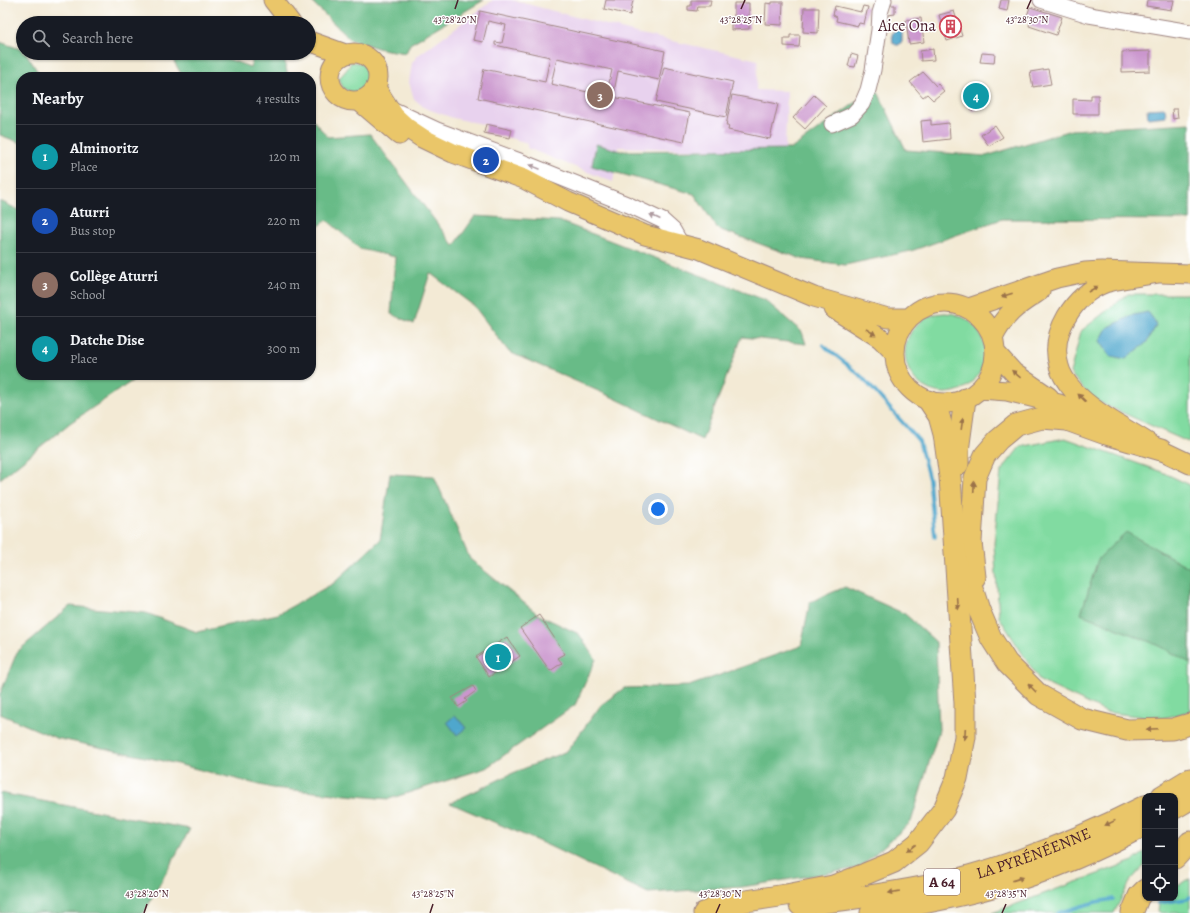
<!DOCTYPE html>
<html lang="en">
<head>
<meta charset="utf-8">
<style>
  :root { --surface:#171b24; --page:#20242c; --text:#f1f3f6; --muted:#9ea1a6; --line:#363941; --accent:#d1495b }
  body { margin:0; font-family:Alegreya,serif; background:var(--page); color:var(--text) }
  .controls { position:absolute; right:12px; bottom:12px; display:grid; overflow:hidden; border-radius:8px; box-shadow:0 1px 3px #0004 }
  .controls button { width:36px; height:36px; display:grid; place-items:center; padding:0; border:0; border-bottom:1px solid var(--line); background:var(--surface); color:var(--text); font:20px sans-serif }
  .you { position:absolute; left:658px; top:509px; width:14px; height:14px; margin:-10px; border:3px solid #fff; border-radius:50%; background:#1a73e8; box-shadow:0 0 0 6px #1a73e833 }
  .badge { display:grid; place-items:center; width:26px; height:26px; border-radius:50%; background:var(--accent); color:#fff; font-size:13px; font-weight:700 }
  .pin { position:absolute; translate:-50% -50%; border:2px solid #fff; box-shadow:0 1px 4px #0006 }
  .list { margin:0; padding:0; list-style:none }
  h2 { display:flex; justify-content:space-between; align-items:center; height:52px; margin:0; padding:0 16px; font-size:17px }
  h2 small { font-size:13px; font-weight:400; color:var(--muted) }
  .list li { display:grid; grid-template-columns:26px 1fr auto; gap:12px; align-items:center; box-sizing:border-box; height:64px; padding:0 16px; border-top:1px solid var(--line) }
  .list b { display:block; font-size:15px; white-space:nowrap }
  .list p { margin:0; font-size:13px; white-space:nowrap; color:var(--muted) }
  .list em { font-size:13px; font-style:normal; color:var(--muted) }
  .icon { flex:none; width:22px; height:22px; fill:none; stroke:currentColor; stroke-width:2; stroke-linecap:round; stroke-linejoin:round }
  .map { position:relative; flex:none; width:1190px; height:913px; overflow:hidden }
  .search { position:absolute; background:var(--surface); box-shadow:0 1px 3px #0004; left:16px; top:16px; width:300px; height:44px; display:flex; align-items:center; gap:10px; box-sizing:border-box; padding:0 14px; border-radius:22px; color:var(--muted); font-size:15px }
  .panel { position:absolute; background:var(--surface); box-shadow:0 1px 3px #0004; left:16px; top:72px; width:300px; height:308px; border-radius:16px }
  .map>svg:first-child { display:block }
  .built { fill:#e8d2ee }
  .green { fill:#81dba1; stroke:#667d66 }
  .forest { fill:#68bb87; stroke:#596d59 }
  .water { fill:#50a7cd; stroke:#4d637c }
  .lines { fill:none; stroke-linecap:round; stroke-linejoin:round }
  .stream { stroke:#50a7cd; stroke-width:3.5 }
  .building { fill:#cb96ce; fill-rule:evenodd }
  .minor-casing { stroke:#9e8480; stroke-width:17 }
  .major-casing { stroke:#9e8480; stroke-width:21 }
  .highway-casing { stroke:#9e8480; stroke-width:23 }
  .minor { stroke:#fff; stroke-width:15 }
  .major { stroke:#eac669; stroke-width:19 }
  .highway { stroke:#eac669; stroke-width:21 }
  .oneway { fill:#ae9aa0 }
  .oneway2 { fill:#9a724a }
  .ticks { fill:none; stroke:#4a1f2b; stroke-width:1.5 }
  .labels { text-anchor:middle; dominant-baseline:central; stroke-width:3; stroke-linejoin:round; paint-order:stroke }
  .shield { fill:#fff; stroke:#80626b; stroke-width:1 }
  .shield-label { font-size:15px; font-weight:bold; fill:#4a1f2b }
  .poi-label { font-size:16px; fill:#4a1f2b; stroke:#fff; text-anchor:end }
  .street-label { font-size:16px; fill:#4a1f2b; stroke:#fff }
  .ticks-label { font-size:10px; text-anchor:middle; fill:#4a1f2b; stroke:#fff; stroke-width:3; stroke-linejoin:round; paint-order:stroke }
</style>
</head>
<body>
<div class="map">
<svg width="1190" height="913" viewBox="0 0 1190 913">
  <rect width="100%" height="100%" fill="#fff"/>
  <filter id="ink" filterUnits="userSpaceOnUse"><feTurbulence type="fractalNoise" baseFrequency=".025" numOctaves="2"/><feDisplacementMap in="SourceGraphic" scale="8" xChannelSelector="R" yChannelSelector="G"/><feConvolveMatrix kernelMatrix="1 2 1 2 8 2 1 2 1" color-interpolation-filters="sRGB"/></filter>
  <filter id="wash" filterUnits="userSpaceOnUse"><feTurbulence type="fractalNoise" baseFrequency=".012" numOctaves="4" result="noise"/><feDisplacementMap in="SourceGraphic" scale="16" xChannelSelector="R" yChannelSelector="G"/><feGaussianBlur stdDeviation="0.9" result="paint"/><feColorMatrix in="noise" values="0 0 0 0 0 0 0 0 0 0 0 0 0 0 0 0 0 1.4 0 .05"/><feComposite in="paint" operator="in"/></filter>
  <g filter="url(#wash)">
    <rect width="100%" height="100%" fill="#f3ead5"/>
    <path class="built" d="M493,0H512L636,33L758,60L756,90L787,91L785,152L619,147L613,182L527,148L528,143L510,138L511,130L453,118L425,108L414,99L409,82L412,63L417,56Z"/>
    <path class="green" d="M351,62L361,63L368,71C372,89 357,98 343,88L339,78C343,74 349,68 351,62Z
      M1128,294H1190V443L1092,399L1070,373L1081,331Z
      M905 353a40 40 0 1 1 80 0a40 40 0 1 1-80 0Z
      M1065,438L1162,472L1190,485V711L1161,719L1106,712L1040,681L999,617L994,544L1001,471L1020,447Z
      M1145,852V865L1131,880L1114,913H992L1133,861Z
      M1190,879V913H1161L1158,911L1160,898H1175V886Z"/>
    <path class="forest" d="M310,0H484L410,44L406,53L381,49L351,40Z
      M0,42L23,50V53H26L41,77H21V143L0,135Z
      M169,53H212L250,67L255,53H283L288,77H183Z
      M876,88L906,150L986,156L1071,130L1190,123V220L1002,219L911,251L845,265L802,259L718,229L694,194L592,166L596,144L621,151L791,149Z
      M311,118L328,137L370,134L454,246L475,216L559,221L765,300L802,332L806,344L742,337L702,440L612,397L509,352L474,306L430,273L414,324L391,314L395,257L360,249L327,220L311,232Z
      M0,201L21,211V375H141L70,423L0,479Z
      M390,474L434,476L470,559L539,615L579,634L596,659L575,705L486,768L389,799L272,788L173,763L56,738L0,714V694L17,652L70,606L146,613L197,632L278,614L334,583L380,540Z
      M1126,532L1190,568V663L1160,646L1081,614L1098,559Z
      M845,587L905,614L936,642L939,730L911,822L859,868L742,887L648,893L547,845L450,803L513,773L567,751L601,705L624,688L689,686L801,646L810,602Z
      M0,793L190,829L144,913H0Z"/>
    <path class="water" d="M899,28L902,31V41L899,45H896L893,43L892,34L896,29Z
      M1165,108L1166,116L1148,118L1147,109Z
      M1148,312L1154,320L1156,326L1146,343L1126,359L1110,356L1100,341L1107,328L1133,315Z
      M455,715L466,728L457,735L447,722Z"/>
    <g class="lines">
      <path class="stream" d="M823,345L862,377L919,441L929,480L935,537
        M1158,903L1187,899L1190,897
        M1058,913L1096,902L1113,899"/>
    </g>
    <g id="blocks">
      <path class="building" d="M606,0H633L630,15L604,9Z
        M691,0H711L710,6H698L697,11L688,10V6H691Z
        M1001,0H1009L1007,11L999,9Z
        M1147,0H1174L1172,10L1146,6Z
        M772,2H783L782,25L765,24L766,3L772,4Z
        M734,3H749V29L731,30V24H734Z
        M888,5H895V14L888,15Z
        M835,6L861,12L863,6L868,7L864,24L859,23L858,26L836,21L837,17L833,15Z
        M1030,7L1062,17L1056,35L1029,26L1031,18L1027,16Z
        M804,8H819L818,33L803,32Z
        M480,11L665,51L659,80L618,71L613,97L690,113L684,142L478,98L484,69L545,82L550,57L495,45V42L502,43L506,25L488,21L483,42L473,40ZM557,58L612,70L606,96L551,84Z
        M954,11L962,36L947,41L939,15Z
        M921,18L924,42L909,44L906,20Z
        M790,35H800L799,47L784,46V38H790Z
        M933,49L934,60L921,61L920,51Z
        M1150,51V71L1122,72V52Z
        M982,53L995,54L994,63L980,62Z
        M851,54L858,56L855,67L848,66Z
        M664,67L733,82L726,117L656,102Z
        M1048,69L1051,84L1033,87L1030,72Z
        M923,72L936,86L938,84L944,91L933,100L927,94L923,97L910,82Z
        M980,84L987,106L972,111L968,99L967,100L965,89Z
        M732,95L778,104L770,139L728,130L729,126H726Z
        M814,95L826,106L805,129L793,118Z
        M1091,95H1098V114H1073V99L1091,100Z
        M1172,109H1177L1178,118L1173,119Z
        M931,120V125L949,123L950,139L923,142L921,121Z
        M486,124L512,130L510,138L484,133Z
        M995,125L1003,137L989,146L981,135Z
        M539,615L565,654L558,658L562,663L550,671L520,628Z
        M507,637L520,656L489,677L476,657Z
        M473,686L476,691L465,699L467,701L458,707L452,698Z"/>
    </g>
  </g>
  <g filter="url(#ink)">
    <use href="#blocks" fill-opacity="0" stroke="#9e8480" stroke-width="1"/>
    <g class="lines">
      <defs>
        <path id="minor" d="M1041,0L1089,15L1190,32
          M394,110L437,130L517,160L629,205L663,221L673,230L681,244
          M832,124L852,115L862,104L868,90L873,70L879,30L880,13L884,0"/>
        <path id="major" d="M273,0L291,23
          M309,41L345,54
          M330 77a24 24 0 1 1 48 0a24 24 0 1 1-48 0Z
          M376,88L394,116L407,128L422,138L453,153L524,179L568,202L645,235L699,249L814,297L888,318H908
          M359,101L399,135
          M895 353a50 50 0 1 1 100 0a50 50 0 1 1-100 0Z
          M969,308L1057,278L1085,272L1101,271L1190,274
          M834,309L880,338L895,353
          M993,338C1006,312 1017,306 1040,291
          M995,352L1014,373L1049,397
          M980,389L1007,391L1059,404L1101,423
          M1148,444L1190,464
          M1150,444C1124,427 1094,413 1073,390C1067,383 1061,375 1059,366C1049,333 1074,295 1105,283C1110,281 1117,280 1123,279C1135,277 1147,275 1159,273"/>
        <g id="highway">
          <path d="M958,464V451L965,399"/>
          <path d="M965,561L966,569L979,610L991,638L1007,663L1039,695L1082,719L1127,730L1173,729L1190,724"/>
          <path d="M975,577L971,542L975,478L985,455L998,440L1016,425L1042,418L1067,420L1106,434L1161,450"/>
          <path d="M1162,796L1190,779"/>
          <path d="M1175,808L1190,799"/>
          <path d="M1175,858L1190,842"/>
          <path id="s1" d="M800,905C853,899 907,892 959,879C1025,861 1084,837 1145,806"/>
          <path d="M704,913L726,904L786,895L833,886L865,874L894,862L918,843L944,809L957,778L965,737V703L950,477L944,434L939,416L929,401"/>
          <path d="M871,913C913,905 955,898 996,886C1048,872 1098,850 1145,825"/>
          <path d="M1132,913L1139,896L1145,890"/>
        </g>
      </defs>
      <use href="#minor" class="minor-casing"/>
      <use href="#major" class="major-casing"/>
      <use href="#highway" class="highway-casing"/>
      <use href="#minor" class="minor"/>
      <use href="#major" class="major"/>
      <use href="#highway" class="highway"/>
    </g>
    <defs><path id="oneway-solid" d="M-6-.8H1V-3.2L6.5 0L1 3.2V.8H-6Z"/></defs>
    <g class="oneway">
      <use href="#oneway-solid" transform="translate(535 167) rotate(-158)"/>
      <use href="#oneway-solid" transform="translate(655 217) rotate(-155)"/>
    </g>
    <g class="oneway2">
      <use href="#oneway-solid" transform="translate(1093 289) rotate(-30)"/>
      <use href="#oneway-solid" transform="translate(1007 295) rotate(162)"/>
      <use href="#oneway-solid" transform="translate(871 332) rotate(32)"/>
      <use href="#oneway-solid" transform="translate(1016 374) rotate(-140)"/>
      <use href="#oneway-solid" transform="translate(1082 398) rotate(-136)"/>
      <use href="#oneway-solid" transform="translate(962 424) rotate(-82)"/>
      <use href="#oneway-solid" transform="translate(974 487) rotate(-87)"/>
      <use href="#oneway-solid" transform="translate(958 604) rotate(86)"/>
      <use href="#oneway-solid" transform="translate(1032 688) rotate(-135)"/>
      <use href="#oneway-solid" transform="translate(1152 729) rotate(178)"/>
      <use href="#oneway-solid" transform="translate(965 734) rotate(93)"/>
      <use href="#oneway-solid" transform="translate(1110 823) rotate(154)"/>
      <use href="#oneway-solid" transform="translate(911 848) rotate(142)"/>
      <use href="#oneway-solid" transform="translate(1018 879) rotate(-18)"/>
      <use href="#oneway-solid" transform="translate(894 892) rotate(170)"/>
    </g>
  </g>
  <path class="ticks" d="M455,9L458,0M741,9L745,0M1027,9L1031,0M144,913L147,904M430,913L433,904M716,913L720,904M1002,913L1006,904"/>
  <defs>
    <symbol id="building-ring" viewBox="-11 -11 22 22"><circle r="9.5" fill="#fff" stroke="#d1495b" stroke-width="1.5"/><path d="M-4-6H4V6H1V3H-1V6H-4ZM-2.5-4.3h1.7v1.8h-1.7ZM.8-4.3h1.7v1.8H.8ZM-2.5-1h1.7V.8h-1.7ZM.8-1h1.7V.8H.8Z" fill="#d1495b"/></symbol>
  </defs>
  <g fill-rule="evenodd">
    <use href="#building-ring" x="938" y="14" width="25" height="25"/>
  </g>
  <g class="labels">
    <rect class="shield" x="924" y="869" width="36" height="26" rx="3"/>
    <g class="shield-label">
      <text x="942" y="882">A 64</text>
    </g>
    <g class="poi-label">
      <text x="936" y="26">Aice Ona</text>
    </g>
    <g class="street-label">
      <text stroke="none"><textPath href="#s1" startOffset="240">LA PYRÉNÉENNE</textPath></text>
    </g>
  </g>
  <g class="ticks-label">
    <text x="1027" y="23">43°28'30"N</text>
    <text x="455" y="23">43°28'20"N</text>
    <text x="741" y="23">43°28'25"N</text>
    <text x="147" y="897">43°28'20"N</text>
    <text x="433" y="897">43°28'25"N</text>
    <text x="720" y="897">43°28'30"N</text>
    <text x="1006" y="897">43°28'35"N</text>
  </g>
</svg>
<div class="controls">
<button>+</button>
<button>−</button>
<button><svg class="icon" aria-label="locate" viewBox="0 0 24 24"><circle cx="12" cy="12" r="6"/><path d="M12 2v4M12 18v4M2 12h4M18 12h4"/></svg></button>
</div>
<div class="you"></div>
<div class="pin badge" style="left:498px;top:657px;background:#0f9aa8">1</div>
<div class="pin badge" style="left:486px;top:160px;background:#1a4fb4">2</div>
<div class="pin badge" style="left:600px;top:95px;background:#8d6e63">3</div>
<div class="pin badge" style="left:976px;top:96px;background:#0f9aa8">4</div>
<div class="search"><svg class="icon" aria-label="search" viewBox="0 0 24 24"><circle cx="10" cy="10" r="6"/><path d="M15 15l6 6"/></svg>Search here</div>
<section class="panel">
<h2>Nearby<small>4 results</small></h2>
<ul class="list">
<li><span class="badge" style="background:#0f9aa8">1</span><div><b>Alminoritz</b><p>Place</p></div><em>120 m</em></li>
<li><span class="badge" style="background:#1a4fb4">2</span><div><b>Aturri</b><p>Bus stop</p></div><em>220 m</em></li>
<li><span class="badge" style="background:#8d6e63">3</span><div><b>Collège Aturri</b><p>School</p></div><em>240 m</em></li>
<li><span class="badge" style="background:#0f9aa8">4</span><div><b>Datche Dise</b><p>Place</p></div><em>300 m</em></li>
</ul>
</section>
</div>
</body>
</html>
